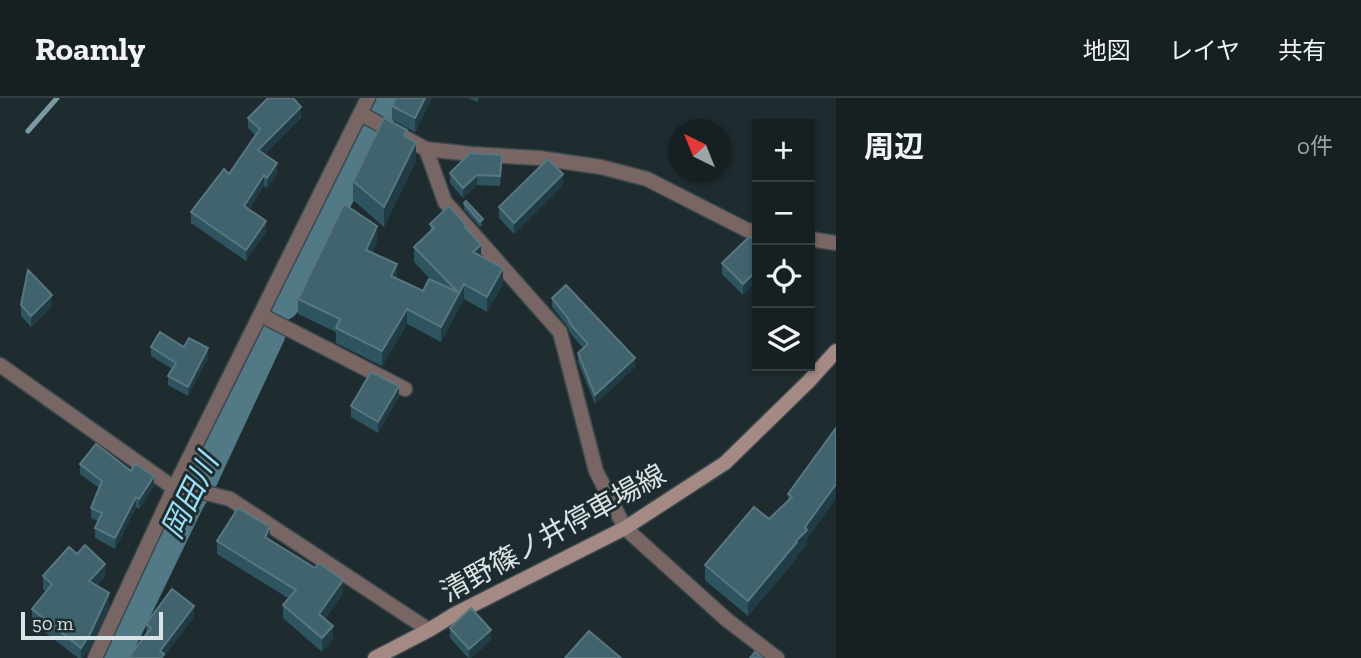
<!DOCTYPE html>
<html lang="ja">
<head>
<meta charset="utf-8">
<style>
  :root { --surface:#162023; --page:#232d30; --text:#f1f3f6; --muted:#9ea3a6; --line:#353e41 }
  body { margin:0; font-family:"Zilla Slab","Noto Sans JP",serif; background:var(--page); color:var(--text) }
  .controls { position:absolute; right:21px; top:21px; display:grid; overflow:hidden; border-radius:0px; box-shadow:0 2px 5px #0004 }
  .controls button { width:63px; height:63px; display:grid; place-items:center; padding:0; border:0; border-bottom:2px solid var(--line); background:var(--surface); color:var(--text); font:35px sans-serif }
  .compass { position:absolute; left:668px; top:21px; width:63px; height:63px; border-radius:50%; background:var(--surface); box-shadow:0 2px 5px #0004; rotate:317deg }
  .scale { position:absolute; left:21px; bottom:18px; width:142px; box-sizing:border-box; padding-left:7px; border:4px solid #dae3e5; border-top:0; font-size:19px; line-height:24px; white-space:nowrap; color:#dae3e5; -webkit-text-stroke:5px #1e2b2f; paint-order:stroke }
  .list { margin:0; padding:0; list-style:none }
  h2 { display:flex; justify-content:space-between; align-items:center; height:91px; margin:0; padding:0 28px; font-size:30px }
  h2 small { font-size:23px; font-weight:400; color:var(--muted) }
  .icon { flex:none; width:38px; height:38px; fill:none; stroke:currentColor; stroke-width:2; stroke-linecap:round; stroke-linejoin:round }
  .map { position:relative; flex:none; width:836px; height:560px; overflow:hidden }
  header { display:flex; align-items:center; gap:42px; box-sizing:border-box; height:98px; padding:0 35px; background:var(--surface); border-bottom:2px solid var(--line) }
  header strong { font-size:33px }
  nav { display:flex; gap:38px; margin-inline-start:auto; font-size:24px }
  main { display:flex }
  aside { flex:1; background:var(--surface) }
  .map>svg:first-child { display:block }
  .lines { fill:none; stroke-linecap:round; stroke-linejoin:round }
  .stream { stroke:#7a99a2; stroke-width:5 }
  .river { stroke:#517986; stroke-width:33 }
  .street-casing { stroke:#3c484c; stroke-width:17 }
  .secondary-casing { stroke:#3c484c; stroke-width:17 }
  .street { stroke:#776663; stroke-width:14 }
  .secondary { stroke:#a48984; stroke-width:14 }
  .wall { fill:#2e545f }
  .shaded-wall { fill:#203d46 }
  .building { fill:#40636d; stroke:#587780; stroke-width:2 }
  .labels { text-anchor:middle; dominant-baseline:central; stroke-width:6; stroke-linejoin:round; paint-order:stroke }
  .street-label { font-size:28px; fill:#dae3e5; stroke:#1e2b2f }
  .water-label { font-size:30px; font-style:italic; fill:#99e2f8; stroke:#1e2b2f }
</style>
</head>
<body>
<header>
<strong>Roamly</strong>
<nav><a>地図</a><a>レイヤ</a><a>共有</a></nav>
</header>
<main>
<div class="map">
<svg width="836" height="560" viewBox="0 0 836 560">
  <rect width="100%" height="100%" fill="#1e2b2f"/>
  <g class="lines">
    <path class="stream" d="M28,33L57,0"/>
    <path class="river" d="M283,206L387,0
      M112,560L189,401L199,386L269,236"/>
    <defs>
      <path id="street" d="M361,16L426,51L471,56L539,60L601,69L647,81L747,132L757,133
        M426,51L445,104L560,234L596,373L625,430L727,522L777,560
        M810,141L836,145
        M261,217L405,291
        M0,267L174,390L190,391L230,401L429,532
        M95,560L174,390L368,0"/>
      <path id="secondary" d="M375,560L429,532L455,516L625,430L725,365L809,283L836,253"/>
    </defs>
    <use href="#street" class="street-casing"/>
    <use href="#secondary" class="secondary-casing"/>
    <use href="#street" class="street"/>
    <use href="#secondary" class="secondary"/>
  </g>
  <path class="wall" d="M396,0H432L415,34L392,22V8Z
    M468,0H479L477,4Z
    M248,20H301L265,56L277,76L267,90L264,88L249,111L266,134L246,163L191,125V114L229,76L255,37L248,30Z
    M407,39L416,63L384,129L353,102V83Z
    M502,68L500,88L477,87L463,100L450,85V75Z
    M563,87L514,136L499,120V109Z
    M464,105L483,127L480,129L464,111Z
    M430,126L466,130L481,158L503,186L487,214L464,201L441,244L407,226L382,268L336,245V234L298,216V201L377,143L372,155L397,181L423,193L431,182L414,164V149L430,133Z
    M750,138L743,197L722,176V165Z
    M552,200L635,269L595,306L578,264V255L583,250L571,236L567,228L552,209Z
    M21,207L52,208L31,229L21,218Z
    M151,249H184L208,260L188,298L168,287V278L172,271L151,258Z
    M399,299L378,335L351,319V308Z
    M836,330L807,441V447L797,457V460L748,518L705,482V467L769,421L788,403V396Z
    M80,366L131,373L154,388L139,411L136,409L115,451L95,440V430L98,423L91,420V410L99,390L80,376Z
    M270,442L343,495L325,521L333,541L322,554L283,520V507L288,500L217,456V443Z
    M43,478L105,479L97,487L109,508L90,549L83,560H78L32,524V511L46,494L43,491Z
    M194,519L164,558V560L146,536V526Z
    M450,530L491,542L471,560H468L450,540Z"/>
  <path class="shaded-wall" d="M425,0H432L415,34V20Z
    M301,9V20L258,63V52Z
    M416,44V63L384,129V109Z
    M277,65V76L267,90V80Z
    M563,76V87L514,136V125Z
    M264,77V88L244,118V108Z
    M477,77V87L463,100V90Z
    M266,123V134L246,163V152Z
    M377,128V143L366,167V152Z
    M481,147V162L473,154Z
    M813,156V167L810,170V160Z
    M397,166V181L391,178Z
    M503,170V186L487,214V199Z
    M757,172V183L743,197V186Z
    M464,186V201L441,244V229Z
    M52,197V208L31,229V218Z
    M407,211V226L382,268V253Z
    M208,250V260L188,298V289Z
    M635,260V269L595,306V297Z
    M399,288V299L378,335V324Z
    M154,378V388L139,411V401Z
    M836,386V401L807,441V447L797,457V460L748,518V503L796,443Z
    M136,399V409L115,451V440Z
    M270,429V443L265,439Z
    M105,466V479L89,496V483Z
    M343,482V495L319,529V516Z
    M109,495V508L90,549L83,560H81V550Z
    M194,508V519L164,558V560H160V553Z
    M333,528V541L322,554V540Z
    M491,532V542L471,560H469V551Z"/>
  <path class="building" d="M268,0H293L301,9L258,52L277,65L267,80L264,77L244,108L266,123L246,152L191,114L224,71L229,76L260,31L248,20Z
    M396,0H425L415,20L392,8Z
    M384,20L407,32L404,38L416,44L384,109L353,83Z
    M470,55L502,57L500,78L477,77L463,90L450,75Z
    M548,61L563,76L514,125L499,109Z
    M466,103L483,121L480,124L464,105Z
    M344,106L377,128L366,152L397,166L391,178L423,193L429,181L458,194L414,149L434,130L430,126L449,108L466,127L465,129L481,147L473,154L503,170L487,199L464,186L441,229L407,211L382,253L336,230L340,221L298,201Z
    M750,138L757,146V172L743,186L722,165Z
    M28,172L52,197L31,218L21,207Z
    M566,187L635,260L595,297L578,255L588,246L571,227L567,219L552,200Z
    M160,234L184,249L189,240L208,250L188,289L168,278L176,265L151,249Z
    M371,274L399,288L378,324L351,308Z
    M836,330V386L805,429L807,432L796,443L797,444L748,503L705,467L754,409L769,421L792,399L788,396Z
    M96,346L131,373L135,366L154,378L139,401L136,399L115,440L95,430L102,415L91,410L102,383L80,366Z
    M238,410L270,429L265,439L315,470L319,465L343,482L319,516L333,528L322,540L283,507L296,492L217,443Z
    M85,447L105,466L89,483L109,495L90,536L81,550L32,511L52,486L43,478L69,449L77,456Z
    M172,491L194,508L160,553L164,556L161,560H128L151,530L146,526Z
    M471,510L491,532L469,551L450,530Z
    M589,533L621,560H565Z
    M755,554L762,560H750Z"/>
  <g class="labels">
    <g class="street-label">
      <text transform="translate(553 435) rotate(-29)">清野篠ノ井停車場線</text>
    </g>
    <g class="water-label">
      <text transform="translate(190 398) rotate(-64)">岡田川</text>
    </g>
  </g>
</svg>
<div class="controls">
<button>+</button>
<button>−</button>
<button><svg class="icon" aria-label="locate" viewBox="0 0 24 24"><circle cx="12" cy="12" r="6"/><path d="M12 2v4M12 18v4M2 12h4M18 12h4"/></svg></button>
<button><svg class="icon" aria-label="layers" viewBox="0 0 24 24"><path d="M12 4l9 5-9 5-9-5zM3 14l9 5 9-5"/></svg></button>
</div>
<svg class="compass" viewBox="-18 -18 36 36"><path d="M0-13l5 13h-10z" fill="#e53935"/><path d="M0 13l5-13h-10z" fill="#9ea3a6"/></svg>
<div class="scale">50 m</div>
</div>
<aside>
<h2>周辺<small>0件</small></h2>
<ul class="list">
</ul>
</aside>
</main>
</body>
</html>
